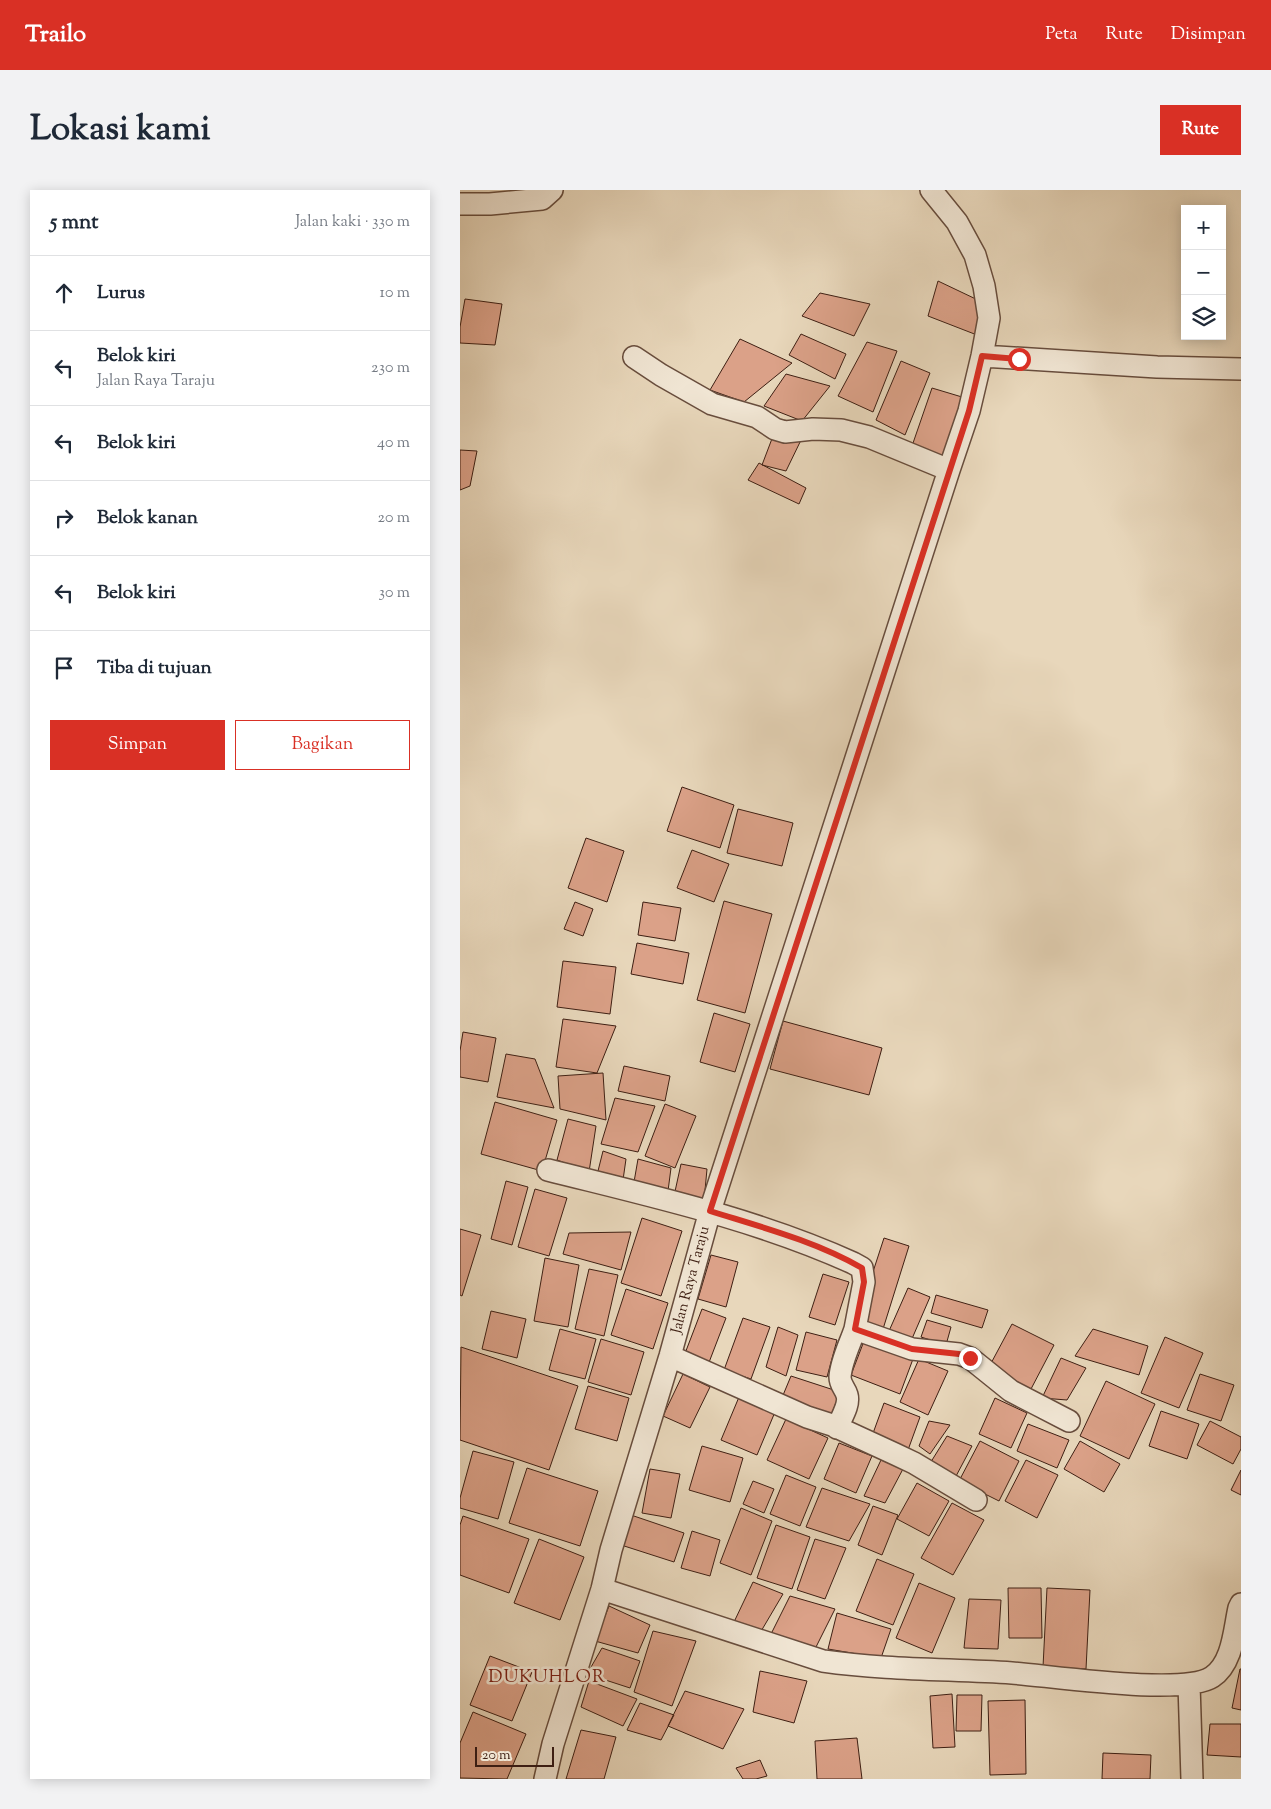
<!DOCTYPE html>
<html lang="id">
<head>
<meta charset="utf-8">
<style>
  :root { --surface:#fff; --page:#f2f2f3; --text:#1f2937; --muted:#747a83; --line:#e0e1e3; --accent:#d93025 }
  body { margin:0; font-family:"Sorts Mill Goudy",serif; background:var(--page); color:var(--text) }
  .controls { position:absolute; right:15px; top:15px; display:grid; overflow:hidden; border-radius:0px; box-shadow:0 2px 12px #0003 }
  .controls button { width:45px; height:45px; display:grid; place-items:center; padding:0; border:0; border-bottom:1px solid var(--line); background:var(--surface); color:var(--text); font:25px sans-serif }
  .scale { position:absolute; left:15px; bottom:12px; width:79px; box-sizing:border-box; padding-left:5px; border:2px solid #3e1f13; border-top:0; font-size:14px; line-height:18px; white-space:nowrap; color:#3e1f13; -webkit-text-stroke:4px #f0e5d3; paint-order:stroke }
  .stop { position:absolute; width:15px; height:15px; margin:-11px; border:4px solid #d93025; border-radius:50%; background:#fff }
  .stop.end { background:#d93025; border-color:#fff; box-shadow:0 1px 5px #0008 }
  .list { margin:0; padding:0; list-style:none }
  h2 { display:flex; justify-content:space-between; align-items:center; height:65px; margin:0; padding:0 20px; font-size:21px }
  h2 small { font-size:16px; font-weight:400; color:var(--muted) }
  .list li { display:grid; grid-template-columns:32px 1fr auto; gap:15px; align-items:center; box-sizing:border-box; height:75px; padding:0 20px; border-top:1px solid var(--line) }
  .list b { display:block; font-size:19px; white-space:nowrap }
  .list p { margin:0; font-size:16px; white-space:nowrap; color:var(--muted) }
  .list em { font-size:16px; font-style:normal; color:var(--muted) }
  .actions { display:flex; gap:10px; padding:15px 20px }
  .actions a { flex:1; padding:11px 0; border:1px solid var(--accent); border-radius:0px; text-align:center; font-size:18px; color:var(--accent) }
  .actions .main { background:var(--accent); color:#fff }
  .icon { flex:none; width:28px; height:28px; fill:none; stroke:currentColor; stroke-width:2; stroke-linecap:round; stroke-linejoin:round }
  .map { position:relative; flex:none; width:781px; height:1589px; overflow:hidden; border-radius:0px }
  header { display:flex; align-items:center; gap:30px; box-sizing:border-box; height:70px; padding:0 25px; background:var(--accent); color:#fff }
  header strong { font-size:24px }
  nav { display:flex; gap:28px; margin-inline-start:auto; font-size:18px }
  .intro { display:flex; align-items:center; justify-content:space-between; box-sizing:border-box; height:120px; padding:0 30px }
  h1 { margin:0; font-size:35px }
  .button { padding:12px 22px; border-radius:0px; background:var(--accent); color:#fff; font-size:18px; font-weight:700 }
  main { display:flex; gap:30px; padding:0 30px }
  aside { flex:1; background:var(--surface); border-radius:0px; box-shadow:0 2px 12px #0003 }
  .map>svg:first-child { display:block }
  .building { fill:#dba188; stroke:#3e1f13 }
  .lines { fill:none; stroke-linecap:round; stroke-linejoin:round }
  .street-casing { stroke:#684d3d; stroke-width:24 }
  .street { stroke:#f0e5d3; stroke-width:21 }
  .route { stroke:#d93025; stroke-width:6 }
  .labels { text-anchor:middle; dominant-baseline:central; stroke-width:5; stroke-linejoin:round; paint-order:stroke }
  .street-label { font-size:15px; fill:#3e1f13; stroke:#f0e5d3 }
  .quarter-label { font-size:18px; letter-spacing:1px; fill:#7a1f14; stroke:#f0e5d3 }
</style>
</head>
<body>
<header>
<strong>Trailo</strong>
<nav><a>Peta</a><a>Rute</a><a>Disimpan</a></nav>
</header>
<div class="intro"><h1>Lokasi kami</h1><a class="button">Rute</a></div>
<main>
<aside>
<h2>5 mnt<small>Jalan kaki · 330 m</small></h2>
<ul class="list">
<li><svg class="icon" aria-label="ahead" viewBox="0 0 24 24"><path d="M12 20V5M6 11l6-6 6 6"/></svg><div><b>Lurus</b></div><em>10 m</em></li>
<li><svg class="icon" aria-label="left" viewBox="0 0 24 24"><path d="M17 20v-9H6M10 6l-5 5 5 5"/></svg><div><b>Belok kiri</b><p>Jalan Raya Taraju</p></div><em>230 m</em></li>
<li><svg class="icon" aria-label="left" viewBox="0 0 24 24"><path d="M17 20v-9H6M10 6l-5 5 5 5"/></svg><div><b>Belok kiri</b></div><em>40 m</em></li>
<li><svg class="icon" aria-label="right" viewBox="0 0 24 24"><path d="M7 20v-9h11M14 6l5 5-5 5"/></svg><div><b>Belok kanan</b></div><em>20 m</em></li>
<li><svg class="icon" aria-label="left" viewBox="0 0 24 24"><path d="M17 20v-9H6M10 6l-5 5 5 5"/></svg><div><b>Belok kiri</b></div><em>30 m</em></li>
<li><svg class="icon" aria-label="arrive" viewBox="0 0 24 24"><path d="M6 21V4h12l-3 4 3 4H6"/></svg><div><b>Tiba di tujuan</b></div></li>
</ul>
<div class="actions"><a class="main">Simpan</a><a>Bagikan</a></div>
</aside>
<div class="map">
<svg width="781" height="1589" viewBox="0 0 781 1589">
  <rect width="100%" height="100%" fill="#e8d7bb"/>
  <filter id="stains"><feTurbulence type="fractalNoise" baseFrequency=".004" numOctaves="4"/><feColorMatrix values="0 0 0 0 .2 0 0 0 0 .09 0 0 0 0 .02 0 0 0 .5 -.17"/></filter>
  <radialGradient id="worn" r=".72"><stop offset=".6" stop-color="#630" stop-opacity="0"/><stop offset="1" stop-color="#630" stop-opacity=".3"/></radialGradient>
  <path class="building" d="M478,91L520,111L517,145L468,126Z
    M360,103L410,114L394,146L342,126Z
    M5,109L42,114L35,155L0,153V137Z
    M341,144L386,164L375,189L329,165Z
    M280,149L332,173L284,212L250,200Z
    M407,152L437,161L413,222L378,206Z
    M441,171L470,183L445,245L416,230Z
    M326,184L370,196L342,231L304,216Z
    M472,198L502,207L486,268L452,256Z
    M313,246L342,248L326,281L302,275Z
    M0,260L17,261L10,296L0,300Z
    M299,273L346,298L339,314L288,290Z
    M222,597L274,615L260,658L207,641Z
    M278,619L333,633L322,676L267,663Z
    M126,648L164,661L147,712L108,698Z
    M232,660L269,674L254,712L217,698Z
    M264,711L312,724L285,823L237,810Z
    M115,712L133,719L123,746L104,739Z
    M183,712L221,718L215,751L178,745Z
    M177,753L229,763L223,794L171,784Z
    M103,771L156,777L150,824L97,817Z
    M254,823L290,834L275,882L240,872Z
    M103,829L156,836L137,883L96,877Z
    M323,831L422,858L409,905L310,879Z
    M3,842L36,848L28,892L0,887V861Z
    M46,864L75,869L94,918L37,907Z
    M164,876L210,886L205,911L158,901Z
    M143,883L146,930L100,919L98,886Z
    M155,908L195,916L178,962L141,954Z
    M35,912L97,930L82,981L21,964Z
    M205,914L236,926L215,978L185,966Z
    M108,929L136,936L129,982L97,970Z
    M143,961L166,969L163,990L138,981Z
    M178,969L211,978L208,1001L174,992Z
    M221,974L247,979L244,1011L214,1006Z
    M46,991L68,997L52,1055L31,1049Z
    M75,999L107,1008L89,1066L58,1057Z
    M182,1028L222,1041L201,1106L161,1093Z
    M0,1039L21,1045L2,1106L0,1105Z
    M171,1042L161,1080L103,1064L109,1043Z
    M424,1048L449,1056L423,1139L397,1131Z
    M251,1065L278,1072L266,1117L238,1109Z
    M85,1068L119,1075L108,1137L74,1131Z
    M129,1079L158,1085L144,1146L115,1139Z
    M363,1084L389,1092L375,1135L349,1127Z
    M448,1098L470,1107L451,1151L429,1141Z
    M166,1099L208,1113L193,1159L151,1145Z
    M476,1105L528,1120L522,1138L471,1123Z
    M242,1119L266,1128L248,1175L224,1166Z
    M31,1121L66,1129L57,1168L22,1159Z
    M283,1128L310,1137L291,1189L264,1180Z
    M467,1130L491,1137L486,1155L461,1147Z
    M552,1134L594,1155L571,1199L529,1177Z
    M318,1137L338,1145L326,1186L306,1177Z
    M100,1139L136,1149L125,1189L89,1180Z
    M633,1139L688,1156L679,1185L615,1166Z
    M346,1142L377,1150L367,1187L336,1180Z
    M705,1147L743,1163L719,1218L681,1203Z
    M141,1149L184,1162L171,1205L128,1192Z
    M404,1151L453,1169L440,1204L391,1185Z
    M1,1157L118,1196L89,1280L0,1250Z
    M601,1168L626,1178L607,1210L582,1208Z
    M459,1169L488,1181L468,1225L440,1212Z
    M223,1184L250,1197L230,1238L203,1226Z
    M740,1184L774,1195L761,1231L727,1220Z
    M331,1186L380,1202L369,1231L321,1210Z
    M646,1191L695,1214L669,1269L620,1246Z
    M128,1196L169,1208L157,1251L115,1239Z
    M279,1207L315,1222L297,1265L261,1250Z
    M535,1208L567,1223L551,1258L519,1244Z
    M424,1213L460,1227L448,1260L412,1246Z
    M701,1221L739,1234L727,1269L689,1256Z
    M326,1229L368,1248L349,1289L307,1270Z
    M469,1231L490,1235L470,1264L459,1256Z
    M750,1231L781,1247V1259L773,1274L737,1255Z
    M568,1234L609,1250L597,1278L557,1261Z
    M487,1246L512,1256L495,1288L469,1275Z
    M520,1251L559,1271L539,1311L499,1291Z
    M620,1251L660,1274L644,1302L604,1279Z
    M379,1253L412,1266L396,1303L364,1289Z
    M242,1256L283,1268L270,1312L229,1300Z
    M13,1261L54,1272L38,1329L0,1318V1308Z
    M421,1270L443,1279L425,1313L404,1306Z
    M566,1270L598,1285L577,1328L545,1311Z
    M67,1278L138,1301L120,1356L49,1333Z
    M190,1279L220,1284L211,1328L182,1323Z
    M781,1280V1305L771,1300Z
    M326,1285L356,1297L340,1336L310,1324Z
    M293,1291L314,1299L304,1323L283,1314Z
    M457,1293L489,1311L469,1346L437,1329Z
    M362,1298L410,1314L389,1351L346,1337Z
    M492,1313L524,1330L493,1385L461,1368Z
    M413,1316L438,1325L422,1365L398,1355Z
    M281,1318L312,1331L291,1385L260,1373Z
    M168,1324L224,1343L214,1372L158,1354Z
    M3,1326L69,1349L49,1403L0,1385V1335Z
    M316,1335L350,1347L332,1399L297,1388Z
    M232,1341L260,1350L250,1386L221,1378Z
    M79,1349L124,1367L100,1430L54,1413Z
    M355,1349L386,1358L365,1409L337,1400Z
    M417,1369L454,1384L433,1435L396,1421Z
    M293,1392L323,1404L300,1443L274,1432Z
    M459,1393L495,1408L472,1463L436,1448Z
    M548,1398H581L582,1448H549Z
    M587,1398L630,1400L626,1479L583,1477Z
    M330,1406L375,1419L353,1463L310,1446Z
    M509,1409L541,1410L538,1459L504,1458Z
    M149,1416L190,1435L178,1463L135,1451Z
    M377,1423L431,1439L421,1468L368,1459Z
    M193,1441L236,1451L212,1516L174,1502Z
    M142,1458L180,1471L170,1498L127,1484Z
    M30,1466L72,1482L52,1531L10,1515Z
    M780,1479H781V1520L772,1518Z
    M300,1481L347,1491L334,1533L293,1522Z
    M129,1491L177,1509L163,1536L121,1517Z
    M225,1501L284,1519L263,1559L208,1536Z
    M492,1504L495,1557L473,1558L470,1506Z
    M497,1505H522L521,1541H496Z
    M565,1510L566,1584L530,1585L528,1511Z
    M180,1513L214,1525L201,1550L167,1540Z
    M13,1522L66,1544L47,1589L0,1588V1553Z
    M750,1534H781V1567L747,1565Z
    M121,1540L156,1547L144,1589H106Z
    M397,1548L402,1589H357L355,1551Z
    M643,1563L691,1565L690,1589H642Z
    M300,1570L307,1586L296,1589H283L276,1578Z"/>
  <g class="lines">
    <defs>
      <path id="street" d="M0,14H30L82,9L92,0
        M522,166L697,177L781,179
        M174,167L201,185L252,214L297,227L315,239L325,242L353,239L381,240L409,247L489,280
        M88,980C191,1006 296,1029 393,1073L402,1078L404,1092L395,1139L452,1159L499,1164L510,1168L551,1201L609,1231
        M210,1166L347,1227L372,1235L435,1264L454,1273L516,1310
        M377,1238C381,1228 390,1215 387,1205C385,1198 380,1195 380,1187C381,1171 390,1154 395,1139
        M142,1399L363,1471C426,1480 489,1479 552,1483C592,1486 723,1506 752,1487C773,1473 774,1440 779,1418L781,1414
        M729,1494L732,1589
        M85,1589L93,1554L142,1399L151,1360L210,1166L250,1021L489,280L509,221L522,166L529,128L524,96L515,65L497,32L471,0"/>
    </defs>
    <use href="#street" class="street-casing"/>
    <use href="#street" class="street"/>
  </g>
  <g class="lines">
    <path class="route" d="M510,1168L499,1164L452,1159L395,1139L404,1092L402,1078C355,1051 301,1037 250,1021L509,221L522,166L559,169"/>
  </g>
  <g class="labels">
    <g class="street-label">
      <text transform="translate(231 1090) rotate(-75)">Jalan Raya Taraju</text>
    </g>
    <g class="quarter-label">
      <text x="87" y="1488">DUKUHLOR</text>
    </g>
  </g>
  <rect width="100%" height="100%" filter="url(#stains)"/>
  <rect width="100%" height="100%" fill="url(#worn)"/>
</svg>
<div class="controls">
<button>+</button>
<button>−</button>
<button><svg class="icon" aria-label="layers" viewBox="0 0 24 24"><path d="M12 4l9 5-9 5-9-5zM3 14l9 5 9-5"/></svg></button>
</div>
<div class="scale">20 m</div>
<div class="stop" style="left:559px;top:169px"></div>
<div class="stop end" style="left:510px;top:1168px"></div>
</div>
</main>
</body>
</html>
